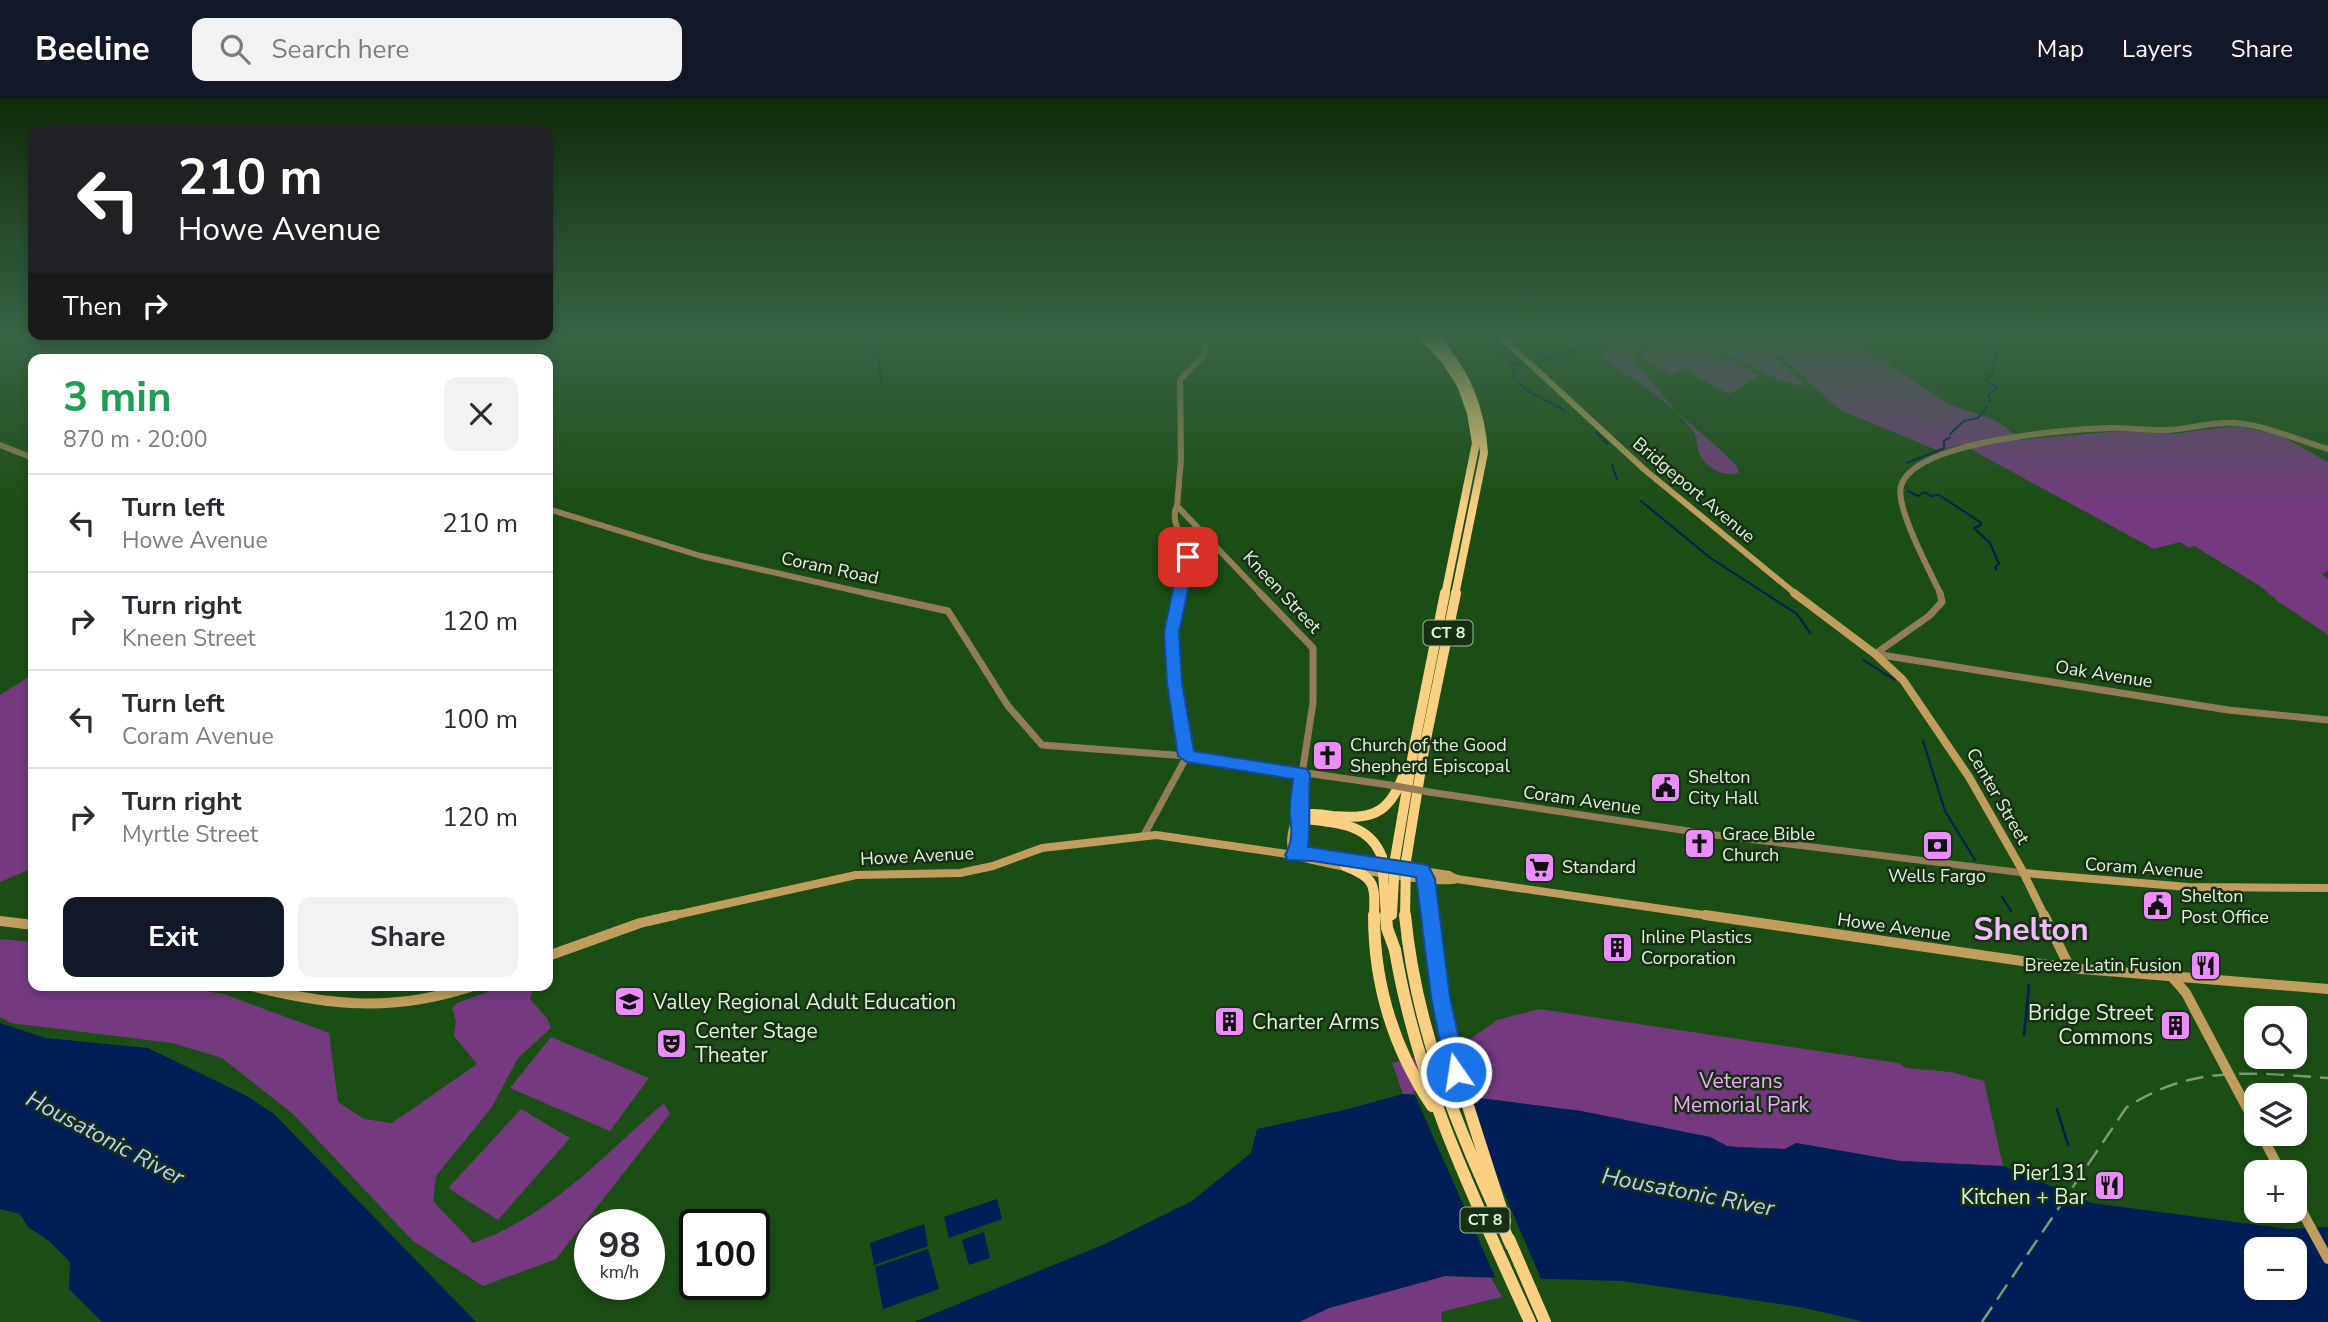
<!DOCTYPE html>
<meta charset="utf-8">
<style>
:root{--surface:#fff;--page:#f2f2f3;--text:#2b2b33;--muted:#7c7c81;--line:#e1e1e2;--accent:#111827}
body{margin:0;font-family:"Nunito Sans",sans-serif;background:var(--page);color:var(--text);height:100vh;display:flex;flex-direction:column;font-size:26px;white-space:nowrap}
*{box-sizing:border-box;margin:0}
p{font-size:23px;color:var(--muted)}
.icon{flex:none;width:38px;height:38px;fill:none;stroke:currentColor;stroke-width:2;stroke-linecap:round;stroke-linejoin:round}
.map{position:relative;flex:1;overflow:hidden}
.details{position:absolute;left:28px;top:256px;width:525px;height:637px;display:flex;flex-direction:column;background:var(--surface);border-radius:14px;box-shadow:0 4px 10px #0003}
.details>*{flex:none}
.guide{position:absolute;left:28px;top:28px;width:525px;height:214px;border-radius:14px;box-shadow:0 4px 10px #0003;background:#202124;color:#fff;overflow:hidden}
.tools{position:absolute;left:2244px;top:908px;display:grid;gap:14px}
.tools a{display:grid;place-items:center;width:63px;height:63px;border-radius:14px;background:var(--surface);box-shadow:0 4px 10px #0003;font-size:35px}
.speed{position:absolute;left:574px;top:1111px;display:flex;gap:14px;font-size:35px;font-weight:700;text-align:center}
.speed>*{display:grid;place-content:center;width:91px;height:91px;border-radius:50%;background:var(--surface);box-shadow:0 4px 10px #0003;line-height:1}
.speed small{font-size:18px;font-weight:400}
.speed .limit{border:4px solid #111;border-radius:10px;background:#fff;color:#111}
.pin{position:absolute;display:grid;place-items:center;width:60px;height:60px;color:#fff;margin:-30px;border-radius:14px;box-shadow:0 4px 10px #0006}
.me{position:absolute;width:77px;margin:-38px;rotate:347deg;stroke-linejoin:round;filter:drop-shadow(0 0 5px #0008)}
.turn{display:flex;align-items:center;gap:24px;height:147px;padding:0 35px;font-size:32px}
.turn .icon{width:91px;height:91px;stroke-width:2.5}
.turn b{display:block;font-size:49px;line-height:60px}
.then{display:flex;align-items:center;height:66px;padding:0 35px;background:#0003;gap:14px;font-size:26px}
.round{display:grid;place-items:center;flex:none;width:74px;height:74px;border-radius:14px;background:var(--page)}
.summary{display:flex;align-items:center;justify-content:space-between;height:119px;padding:0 35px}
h1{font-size:42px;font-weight:700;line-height:52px;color:#1e9e55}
.cta{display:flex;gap:14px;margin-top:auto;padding:14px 35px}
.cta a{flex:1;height:80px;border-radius:14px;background:var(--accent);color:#fff;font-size:28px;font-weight:700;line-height:80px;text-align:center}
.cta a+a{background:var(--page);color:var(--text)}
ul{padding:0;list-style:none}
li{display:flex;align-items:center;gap:21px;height:98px;padding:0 35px;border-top:2px solid var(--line)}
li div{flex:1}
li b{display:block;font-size:26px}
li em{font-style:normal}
header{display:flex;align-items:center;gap:42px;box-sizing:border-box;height:98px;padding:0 35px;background:var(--accent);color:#fff}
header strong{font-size:33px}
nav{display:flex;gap:38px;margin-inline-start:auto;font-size:24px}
.search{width:490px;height:63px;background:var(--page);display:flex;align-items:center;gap:18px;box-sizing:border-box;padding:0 24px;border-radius:14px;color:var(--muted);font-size:26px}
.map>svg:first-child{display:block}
.green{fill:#753980}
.water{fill:#021e57;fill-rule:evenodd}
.pier{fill:#1b4e14}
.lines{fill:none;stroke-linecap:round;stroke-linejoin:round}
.stream-far1{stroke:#021e57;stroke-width:2}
.stream{stroke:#021e57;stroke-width:2.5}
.tertiary-far1{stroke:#937d56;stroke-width:6}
.tertiary{stroke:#937d56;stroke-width:7}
.secondary-far2{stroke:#c19e5e;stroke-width:6}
.secondary-far1{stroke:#c19e5e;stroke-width:8}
.secondary{stroke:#c19e5e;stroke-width:10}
.motorway-far2{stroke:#fbd082;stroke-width:8}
.motorway-far1{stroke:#fbd082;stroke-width:10}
.motorway{stroke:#fbd082;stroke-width:12}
.rail{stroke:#769e70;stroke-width:2.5;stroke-dasharray:18 9;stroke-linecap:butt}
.tertiary-bridge{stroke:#937d56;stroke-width:7}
.secondary-bridge{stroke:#c19e5e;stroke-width:10}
.motorway-bridge-far1{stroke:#fbd082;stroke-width:10}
.motorway-bridge{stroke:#fbd082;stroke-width:12}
.route{fill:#1a73e8;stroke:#114b97;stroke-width:2}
.labels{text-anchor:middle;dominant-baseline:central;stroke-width:5;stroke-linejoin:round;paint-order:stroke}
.shield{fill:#182e15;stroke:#a0bb9c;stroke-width:2}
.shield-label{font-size:16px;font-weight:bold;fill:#dbf7d6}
.street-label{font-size:18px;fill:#dbf7d6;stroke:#182e15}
.poi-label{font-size:18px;fill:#dbf7d6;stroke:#182e15;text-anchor:start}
.near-poi-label{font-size:21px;fill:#dbf7d6;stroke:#182e15;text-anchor:start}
.near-park-label{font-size:21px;fill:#efaafb;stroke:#182e15}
.near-water-label{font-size:23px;font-style:italic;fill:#b8d1fc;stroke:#182e15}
.town-label{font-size:32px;font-weight:bold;fill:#f1bcfa;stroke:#182e15}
</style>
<header>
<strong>Beeline</strong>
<div class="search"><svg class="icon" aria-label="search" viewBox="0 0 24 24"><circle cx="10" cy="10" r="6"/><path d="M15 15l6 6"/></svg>Search here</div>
<nav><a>Map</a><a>Layers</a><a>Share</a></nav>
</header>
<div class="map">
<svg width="2328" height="1224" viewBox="0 0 2328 1224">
<rect width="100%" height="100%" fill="#1b4e14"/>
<g class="green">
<path d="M1620 240H1653L1635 254 1637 266 1676 313 1716 348 1736 367 1739 375C1729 378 1717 375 1709 368 1692 354 1701 342 1691 330 1668 301 1633 281 1602 261L1601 253Z"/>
<path d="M1665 240H1689L1760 277 1729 296 1683 271 1671 277 1641 261 1647 249Z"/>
<path d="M1698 240H1756L1805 287C1778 289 1723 253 1698 240Z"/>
<path d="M1760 240H1849L1950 307 1991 320 2006 329 2019 342 2120 333 2173 336 2235 328 2279 337 2328 364V473L2322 476 2328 481V537L2279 504 2260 488 2194 448 2189 450 2180 444 2154 451 1961 346 1939 353 1840 312Z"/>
<path d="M33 576V770L0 784V597Z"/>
<path d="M0 841 33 844V887H110L114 892 184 890 224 896 329 935 338 1004 364 1021 392 1025 477 966 454 938 456 923 452 911 457 905 506 887H528L532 894 530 901 547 920 551 930 518 960 492 1009 436 1078 433 1103 473 1145C548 1120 605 1056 664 1005L670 1016 556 1161 483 1188 413 1143 293 1016 222 960 172 945 11 925 0 919Z"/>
<path d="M1539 911 1898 965 1906 970 1951 974 1984 983 2003 1068 1900 1063 1796 1045 1785 1051 1737 1049 1727 1048 1710 1039 1581 1013 1488 1001 1403 996 1392 965 1460 948 1497 922Z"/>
<path d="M551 939 649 980 610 1033 510 990Z"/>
<path d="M521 1011 570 1040 498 1122 448 1090Z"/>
<path d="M1445 1178 1491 1180 1502 1199 1441 1214 1442 1224H1299L1329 1210Z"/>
</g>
<g class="water">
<path d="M0 925 46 940 148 950 247 998 274 1016 476 1224H102L69 1191 70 1164 49 1143 28 1129 20 1116 0 1111Z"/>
<path d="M1403 996 1488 1001 1581 1013 1710 1039 1727 1048 1737 1049 1785 1051 1796 1045 1900 1063 2003 1068 2092 1105 2288 1131 2328 1129V1224H1865L1800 1209 1623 1183 1445 1178 1329 1210 1299 1224H914L1105 1146 1192 1103 1251 1055 1257 1031 1348 1011ZM2256 1152H2294V1190H2256Z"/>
<path d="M997 1101 1002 1121 949 1140 944 1119Z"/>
<path d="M924 1126 928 1148 874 1167 870 1145Z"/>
<path d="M984 1134 990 1160 969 1167 962 1142Z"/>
<path d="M928 1151 939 1191 883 1211 875 1169Z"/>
</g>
<path class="pier" d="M1413 993 1471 997 1495 1074 1542 1183H1497Z"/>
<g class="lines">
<g class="stream-far1">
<path d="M876 240 881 284"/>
<path d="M1493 240 1500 244V248L1493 251 1510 264 1515 279"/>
<path d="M1537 263 1587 249 1606 240"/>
<path d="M1512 267 1524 265"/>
<path d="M1519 284 1528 293 1564 312"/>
<path d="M1990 304 1988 297 1997 290 1986 283 1993 275 1996 257 1992 251"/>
<path d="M1596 334 1608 346"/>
<path d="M1950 336 1964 323 1978 320 1987 308"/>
<path d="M1907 365 1944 350V343L1950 339"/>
<path d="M1612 367 1617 381"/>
<path d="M1908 393 1918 398 1925 394 1931 398 1939 397 1980 424 1981 427 1974 430 1990 445 1999 466 1995 469 1996 472"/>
<path d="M1641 403 1709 459 1797 516 1810 535"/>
<path d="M1863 562 1895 582"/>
<path d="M1923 643 1945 713 1975 762"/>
<path d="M2002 799 2011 813"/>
</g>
<g class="stream">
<path d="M2018 827V840"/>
<path d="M2024 937 2029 887"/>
<path d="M2057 1011 2068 1047"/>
</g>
<g class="tertiary-far1">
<path d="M1208 240 1204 257 1180 282 1181 361 1177 408 1262 497"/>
<path d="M0 347 33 360"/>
<path d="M1177 408C1168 425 1188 445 1188 463 1188 474 1181 486 1178 497"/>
<path d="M548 411 701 458 874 497"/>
<path d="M1941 497C1931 475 1895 410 1901 388 1914 343 2068 331 2109 330 2129 329 2148 333 2168 332 2191 331 2213 323 2236 325 2268 328 2298 342 2328 351"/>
</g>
<g class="tertiary">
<path d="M866 495 948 513 1008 608 1042 647 1187 658 1390 687"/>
<path d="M1260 495 1313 550V605L1302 676 1299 717"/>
<path d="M1875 556 1929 518 1942 504 1940 495"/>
<path d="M1875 556 2228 612 2328 622"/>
<path d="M1429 694 1715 737 2024 775"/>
<path d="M1144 737 1187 658 1174 585 1171 534 1178 495"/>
</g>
<path class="secondary-far2" d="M1502 240 1645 372 1797 497"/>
<g class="secondary-far1">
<path d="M1794 495 1875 556 1903 582 1969 679 2021 770 2045 819"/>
<path d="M1294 757 1313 756 1449 777 1457 781 1717 819"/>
<path d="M1294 757 1301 738 1299 717"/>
<path d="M1294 757C1288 746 1292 727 1299 717"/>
<path d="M2024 775 2188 789 2328 790"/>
<path d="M667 819 856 777 960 775 993 768 1042 750 1156 737 1294 757C1319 765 1436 788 1457 781"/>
</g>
<g class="secondary">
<path d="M1705 817 2070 870 2328 891"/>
<path d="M2044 817 2070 870"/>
<path d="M0 823 33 827"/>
<path d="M548 858 640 825 675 817"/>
<path d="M2173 880 2186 895 2214 948"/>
<path d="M247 887C329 908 394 915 476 887"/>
<path d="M2261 1036 2281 1074"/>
<path d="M2294 1099 2328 1161"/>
</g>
<g class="motorway-far2">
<path d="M1424 240 1445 262 1461 287 1471 315 1476 345 1445 497"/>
<path d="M1436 240C1466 274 1481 310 1484 355L1455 497"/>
</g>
<g class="motorway-far1">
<path d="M1299 717C1310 715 1321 716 1332 718 1378 722 1390 713 1406 671"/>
<path d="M1305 721C1337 725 1369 725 1382 759"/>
<path d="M1395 761 1415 644 1445 495"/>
<path d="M1406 763 1425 646 1456 495"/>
<path d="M1345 768C1376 780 1375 787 1374 819"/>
<path d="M1422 772 1426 781 1430 819"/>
</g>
<g class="motorway">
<path d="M1374 817C1374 886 1394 951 1432 1008"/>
<path d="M1430 817 1434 860 1451 955 1505 1123"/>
<path d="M1395 852C1418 988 1474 1100 1530 1224"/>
<path d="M1509 1141 1545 1224"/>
</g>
<path class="rail" d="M1982 1224 2126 1010C2191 966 2254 975 2328 980"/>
<path class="tertiary-bridge" d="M1390 687 1429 694"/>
<path class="secondary-bridge" d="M2214 948 2256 1027"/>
<g class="motorway-bridge-far1">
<path d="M1382 759 1386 819"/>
<path d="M1392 817 1395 761"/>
<path d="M1405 819 1406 763"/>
</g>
<g class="motorway-bridge">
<path d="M1386 817 1387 830 1395 852"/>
<path d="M1405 817C1417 941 1461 1035 1511 1147"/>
</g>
</g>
<linearGradient id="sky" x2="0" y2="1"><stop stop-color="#0f2b0b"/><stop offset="0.58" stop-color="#396345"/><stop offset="1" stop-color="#396345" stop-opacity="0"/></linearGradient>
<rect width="2328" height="411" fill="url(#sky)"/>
<path class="route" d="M1188 454 1195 459 1179 534 1182 585 1194 653 1307 671 1310 676C1308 701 1311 725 1308 749L1428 767 1435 781 1450 899 1466 974 1463 981 1456 983 1449 981 1446 974 1431 899 1416 779 1313 763 1288 762 1285 757C1293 743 1292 732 1290 717 1289 706 1292 692 1293 681L1187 664 1178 658 1167 585 1164 534 1180 459Z"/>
<defs>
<symbol id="church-square" viewBox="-11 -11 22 22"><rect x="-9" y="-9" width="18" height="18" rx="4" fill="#eb8dfc" stroke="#182e15"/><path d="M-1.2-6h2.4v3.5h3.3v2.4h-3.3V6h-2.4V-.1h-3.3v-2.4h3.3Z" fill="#111"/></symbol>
<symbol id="civic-square" viewBox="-11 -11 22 22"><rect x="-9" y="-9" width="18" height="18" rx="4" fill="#eb8dfc" stroke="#182e15"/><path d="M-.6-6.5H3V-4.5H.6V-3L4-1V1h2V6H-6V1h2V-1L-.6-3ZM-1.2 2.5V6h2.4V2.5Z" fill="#111"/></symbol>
<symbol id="bank-square" viewBox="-11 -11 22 22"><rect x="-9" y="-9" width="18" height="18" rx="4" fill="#eb8dfc" stroke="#182e15"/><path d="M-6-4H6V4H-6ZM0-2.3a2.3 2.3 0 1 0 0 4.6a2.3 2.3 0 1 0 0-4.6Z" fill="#111"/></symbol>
<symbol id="supermarket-square" viewBox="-11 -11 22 22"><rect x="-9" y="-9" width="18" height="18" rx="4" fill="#eb8dfc" stroke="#182e15"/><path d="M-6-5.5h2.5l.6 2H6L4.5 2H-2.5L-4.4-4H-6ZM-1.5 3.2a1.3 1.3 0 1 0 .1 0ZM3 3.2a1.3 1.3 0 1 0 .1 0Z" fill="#111"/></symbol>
<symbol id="building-square" viewBox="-11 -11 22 22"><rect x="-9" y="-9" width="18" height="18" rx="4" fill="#eb8dfc" stroke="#182e15"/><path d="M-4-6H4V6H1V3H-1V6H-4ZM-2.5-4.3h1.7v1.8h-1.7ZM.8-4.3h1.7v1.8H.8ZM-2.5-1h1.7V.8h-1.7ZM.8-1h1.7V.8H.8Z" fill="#111"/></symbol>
<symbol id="restaurant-square" viewBox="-11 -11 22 22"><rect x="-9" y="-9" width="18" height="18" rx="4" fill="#eb8dfc" stroke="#182e15"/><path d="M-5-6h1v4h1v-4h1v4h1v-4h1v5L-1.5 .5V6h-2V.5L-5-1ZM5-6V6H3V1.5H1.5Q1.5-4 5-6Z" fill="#111"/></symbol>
<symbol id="school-square" viewBox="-11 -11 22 22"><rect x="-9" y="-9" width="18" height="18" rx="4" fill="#eb8dfc" stroke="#182e15"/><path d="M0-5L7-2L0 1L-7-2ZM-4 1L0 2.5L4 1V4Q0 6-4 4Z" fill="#111"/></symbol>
<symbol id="theatre-square" viewBox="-11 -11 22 22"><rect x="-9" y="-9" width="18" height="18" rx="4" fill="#eb8dfc" stroke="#182e15"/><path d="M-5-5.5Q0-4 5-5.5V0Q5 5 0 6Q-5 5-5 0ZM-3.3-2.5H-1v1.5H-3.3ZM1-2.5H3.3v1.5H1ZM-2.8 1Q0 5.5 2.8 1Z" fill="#111"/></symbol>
</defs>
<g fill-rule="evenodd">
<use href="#church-square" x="1310" y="640" width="35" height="35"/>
<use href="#civic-square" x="1648" y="672" width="35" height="35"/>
<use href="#church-square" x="1682" y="728" width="35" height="35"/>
<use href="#bank-square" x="1920" y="730" width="35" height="35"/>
<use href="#supermarket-square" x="1522" y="752" width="35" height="35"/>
<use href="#civic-square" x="2140" y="790" width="35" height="35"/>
<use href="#building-square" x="1600" y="832" width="35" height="35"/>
<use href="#restaurant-square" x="2188" y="850" width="35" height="35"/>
<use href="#school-square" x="612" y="886" width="35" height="35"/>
<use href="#building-square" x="1212" y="906" width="35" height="35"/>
<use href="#building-square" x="2158" y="910" width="35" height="35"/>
<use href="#theatre-square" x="654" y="928" width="35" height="35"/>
<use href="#restaurant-square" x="2092" y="1070" width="35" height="35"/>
</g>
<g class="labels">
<g class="shield">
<rect x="1423.5" y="522.5" width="49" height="25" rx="5"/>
<rect x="1460.5" y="1109.5" width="49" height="25" rx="5"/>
</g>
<g class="shield-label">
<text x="1448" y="535">CT 8</text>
<text x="1485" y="1122">CT 8</text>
</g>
<g class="street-label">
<text transform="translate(1694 392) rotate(40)">Bridgeport Avenue</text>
<text transform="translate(830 470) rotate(12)">Coram Road</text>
<text transform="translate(1282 494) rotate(47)">Kneen Street</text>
<text transform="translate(2104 576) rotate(9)">Oak Avenue</text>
<text transform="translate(1998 698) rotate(60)">Center Street</text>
<text transform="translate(1582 702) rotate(8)">Coram Avenue</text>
<text transform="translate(917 758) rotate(-3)">Howe Avenue</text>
<text transform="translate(2144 770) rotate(4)">Coram Avenue</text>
<text transform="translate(1894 829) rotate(8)">Howe Avenue</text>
</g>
<g class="poi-label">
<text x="1350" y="647">Church of the Good<tspan x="1350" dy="21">Shepherd Episcopal</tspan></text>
<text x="1688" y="679">Shelton<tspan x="1688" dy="21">City Hall</tspan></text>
<text x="1722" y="736">Grace Bible<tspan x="1722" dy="21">Church</tspan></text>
<text x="1562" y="769">Standard</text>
<text x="1937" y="778" text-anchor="middle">Wells Fargo</text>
<text x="2181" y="798">Shelton<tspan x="2181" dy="21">Post Office</tspan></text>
<text x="1641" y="839">Inline Plastics<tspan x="1641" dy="21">Corporation</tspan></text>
<text x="2182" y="867" text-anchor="end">Breeze Latin Fusion</text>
</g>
<g class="near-poi-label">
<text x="653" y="904">Valley Regional Adult Education</text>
<text x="2153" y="915" text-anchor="end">Bridge Street<tspan x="2153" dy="24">Commons</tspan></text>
<text x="1252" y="924">Charter Arms</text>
<text x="695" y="933">Center Stage<tspan x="695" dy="24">Theater</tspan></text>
<text x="2087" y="1075" text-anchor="end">Pier131<tspan x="2087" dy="24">Kitchen + Bar</tspan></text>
</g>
<g class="near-park-label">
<text x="1741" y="983">Veterans<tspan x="1741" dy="24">Memorial Park</tspan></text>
</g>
<g class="near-water-label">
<text transform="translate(105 1040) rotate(28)">Housatonic River</text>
<text transform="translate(1688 1094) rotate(11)">Housatonic River</text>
</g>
<g class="town-label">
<text x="2031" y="831">Shelton</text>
</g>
</g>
</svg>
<div class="tools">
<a><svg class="icon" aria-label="search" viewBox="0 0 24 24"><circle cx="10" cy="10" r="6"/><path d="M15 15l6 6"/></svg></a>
<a><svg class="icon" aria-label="layers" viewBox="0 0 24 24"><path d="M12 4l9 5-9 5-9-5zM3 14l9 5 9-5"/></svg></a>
<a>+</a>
<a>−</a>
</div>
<div class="speed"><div>98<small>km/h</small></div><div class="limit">100</div></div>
<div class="pin" style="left:1188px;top:459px;background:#d93025"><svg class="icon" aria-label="arrive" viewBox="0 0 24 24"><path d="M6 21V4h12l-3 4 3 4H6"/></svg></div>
<svg class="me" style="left:1456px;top:974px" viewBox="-20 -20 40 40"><circle r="17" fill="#1a73e8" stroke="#fff" stroke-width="3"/><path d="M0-11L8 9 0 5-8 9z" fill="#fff"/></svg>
<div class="guide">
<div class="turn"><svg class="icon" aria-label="left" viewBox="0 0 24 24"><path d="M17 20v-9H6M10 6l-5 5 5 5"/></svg><div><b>210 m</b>Howe Avenue</div></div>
<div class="then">Then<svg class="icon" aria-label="right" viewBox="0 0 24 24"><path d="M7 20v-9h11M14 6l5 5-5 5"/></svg></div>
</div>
<section class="details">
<div class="summary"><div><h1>3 min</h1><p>870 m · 20:00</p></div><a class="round"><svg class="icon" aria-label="close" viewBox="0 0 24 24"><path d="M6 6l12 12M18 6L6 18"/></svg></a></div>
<ul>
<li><svg class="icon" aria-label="left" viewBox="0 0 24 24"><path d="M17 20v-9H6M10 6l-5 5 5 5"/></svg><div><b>Turn left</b><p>Howe Avenue</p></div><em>210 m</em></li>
<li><svg class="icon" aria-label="right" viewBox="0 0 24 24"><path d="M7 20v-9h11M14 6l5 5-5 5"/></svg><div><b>Turn right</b><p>Kneen Street</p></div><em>120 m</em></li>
<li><svg class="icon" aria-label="left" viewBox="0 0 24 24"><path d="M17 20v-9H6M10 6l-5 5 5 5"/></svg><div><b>Turn left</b><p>Coram Avenue</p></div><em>100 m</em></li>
<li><svg class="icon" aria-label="right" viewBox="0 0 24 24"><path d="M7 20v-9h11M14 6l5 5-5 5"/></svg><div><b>Turn right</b><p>Myrtle Street</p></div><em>120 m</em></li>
</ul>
<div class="cta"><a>Exit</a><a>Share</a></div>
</section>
</div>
